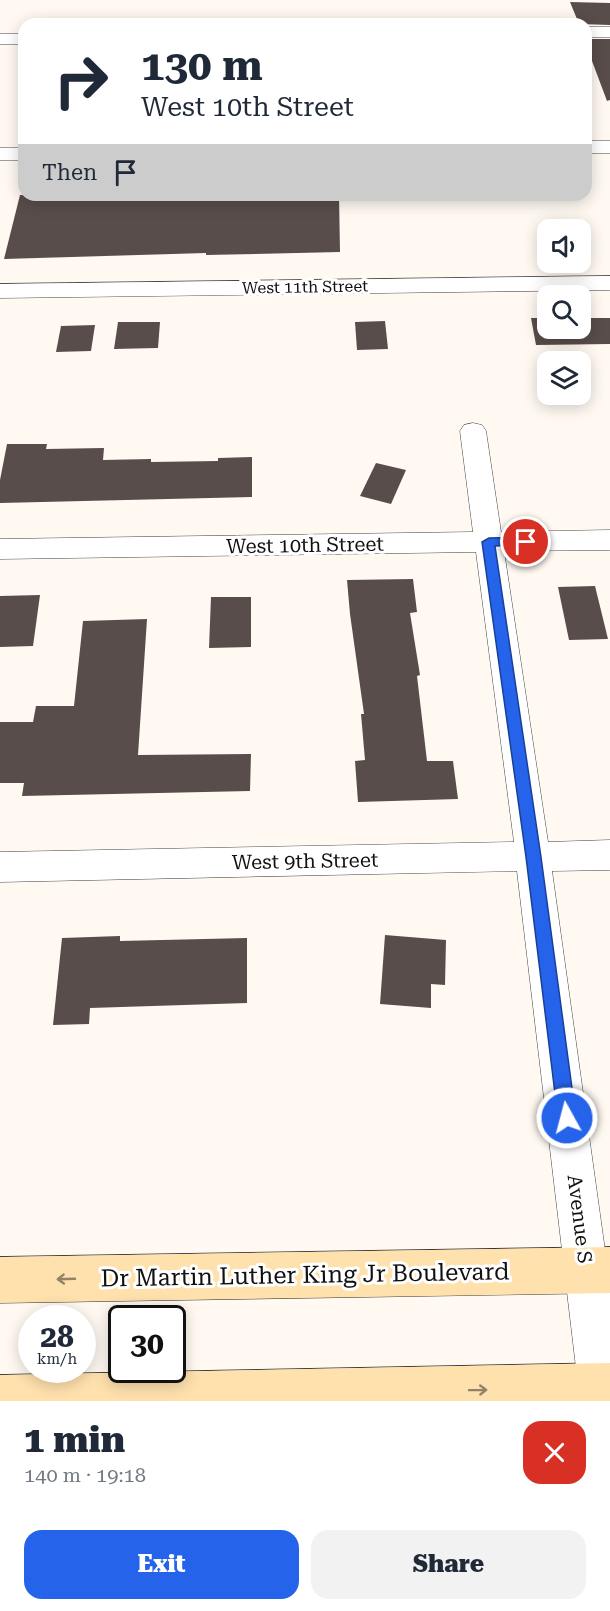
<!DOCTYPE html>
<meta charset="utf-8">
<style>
:root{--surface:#fff;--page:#f2f2f3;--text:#1f2937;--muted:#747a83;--accent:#2563eb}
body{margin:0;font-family:"Roboto Serif",serif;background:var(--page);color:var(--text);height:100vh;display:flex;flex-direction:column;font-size:22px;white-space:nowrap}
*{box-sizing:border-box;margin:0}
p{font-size:20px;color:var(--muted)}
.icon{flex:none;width:33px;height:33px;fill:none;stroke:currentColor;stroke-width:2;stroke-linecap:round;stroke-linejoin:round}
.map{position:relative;height:1401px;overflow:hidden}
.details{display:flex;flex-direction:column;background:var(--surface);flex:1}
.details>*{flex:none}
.hud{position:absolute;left:18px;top:18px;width:574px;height:183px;border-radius:18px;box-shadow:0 3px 15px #0003;background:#fff;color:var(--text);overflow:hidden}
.buttons{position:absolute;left:537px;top:219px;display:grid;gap:12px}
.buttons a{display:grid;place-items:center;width:54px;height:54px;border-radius:12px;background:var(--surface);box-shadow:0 3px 15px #0003;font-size:30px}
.speed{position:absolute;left:18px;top:1305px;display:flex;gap:12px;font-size:30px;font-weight:700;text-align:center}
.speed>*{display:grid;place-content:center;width:78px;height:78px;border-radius:50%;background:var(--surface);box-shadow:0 3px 15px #0003;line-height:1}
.speed small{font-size:15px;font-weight:400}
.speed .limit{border:3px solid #111;border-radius:9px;background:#fff;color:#111}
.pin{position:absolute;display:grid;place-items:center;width:51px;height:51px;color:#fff;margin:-26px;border:3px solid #fff;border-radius:50%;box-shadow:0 2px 6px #0007}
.me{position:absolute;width:66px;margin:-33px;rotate:353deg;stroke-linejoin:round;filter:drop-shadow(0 0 4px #0008)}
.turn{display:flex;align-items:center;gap:21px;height:126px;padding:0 24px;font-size:27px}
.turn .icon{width:78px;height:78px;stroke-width:2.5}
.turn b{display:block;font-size:42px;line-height:51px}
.then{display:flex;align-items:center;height:57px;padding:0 24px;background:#0003;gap:12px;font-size:22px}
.round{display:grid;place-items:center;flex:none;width:63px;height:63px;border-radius:18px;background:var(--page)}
.summary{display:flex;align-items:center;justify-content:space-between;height:102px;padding:0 24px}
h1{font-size:36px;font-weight:800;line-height:45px}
.button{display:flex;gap:12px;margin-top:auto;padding:12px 24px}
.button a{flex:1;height:69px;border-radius:18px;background:var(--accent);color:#fff;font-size:24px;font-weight:800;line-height:69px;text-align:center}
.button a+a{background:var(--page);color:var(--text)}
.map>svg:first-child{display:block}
.building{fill:#594d4b}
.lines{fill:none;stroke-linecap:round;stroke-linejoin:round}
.street-casing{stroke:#434343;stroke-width:1}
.secondary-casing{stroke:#323232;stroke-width:1}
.street{fill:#fff;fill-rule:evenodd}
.secondary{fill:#ffe1ad;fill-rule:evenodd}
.oneway{stroke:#938366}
.route{fill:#2563eb;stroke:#184099;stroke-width:1.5}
.labels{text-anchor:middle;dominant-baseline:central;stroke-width:6;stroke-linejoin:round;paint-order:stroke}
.far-street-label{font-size:16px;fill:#101010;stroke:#fff}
.street-label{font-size:20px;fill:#101010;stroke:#fff}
.near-street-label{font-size:24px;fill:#101010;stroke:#fff}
</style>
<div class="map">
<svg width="610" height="1401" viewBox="0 0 610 1401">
<rect width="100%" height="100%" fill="#fff9f2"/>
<g class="building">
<path d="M570 2 610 3V25L579 24Z"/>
<path d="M586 39H610V100L607 101 586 45Z"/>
<path d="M20 195H339L340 252 206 255V253L4 259Z"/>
<path d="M531 318H548V328H580V318H610V344L536 345Z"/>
<path d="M385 321 388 349 357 350 355 322Z"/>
<path d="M118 322H160L158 348 114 349Z"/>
<path d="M95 325 91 351 56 352 61 326Z"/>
<path d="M7 444H47L46 449 104 448 103 460 151 459V462L218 461V458L252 457V497L0 503V480Z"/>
<path d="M376 463 406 470 391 504 360 496Z"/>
<path d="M413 579 417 612 410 613 420 675 417 676 427 761H453L458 799 358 802 355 761 365 760 361 714H364L350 614 347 580Z"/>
<path d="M595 586 608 639 569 640 558 587Z"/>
<path d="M40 595 33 646 0 647V596Z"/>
<path d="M211 597H251V647L209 648Z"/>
<path d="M147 619 138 755 251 754 250 791 22 796 24 783H0V722H33L36 706H74L83 621Z"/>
<path d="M385 935 446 940 445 985 431 984V1008L380 1004Z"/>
<path d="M120 936V941L247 938V1003L90 1008 89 1024 53 1025 62 938Z"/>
</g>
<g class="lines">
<defs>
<g id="street">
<rect x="586" y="27" width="24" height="10"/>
<rect x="0" y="34" width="24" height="10"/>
<rect x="586" y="141" width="24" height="12"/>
<rect x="0" y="148" width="24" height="12"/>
<path d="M610 276V290L0 298V284Z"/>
<path d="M473 423 482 425 486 431 501 532 610 530V550L504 551 548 842 610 840V870L552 871 610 1286V1401H580L517 871 0 882V852L514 842 476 552 0 559V539L473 532 460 431 464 425Z"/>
</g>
<g id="secondary">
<path d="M610 1247V1293L0 1303V1257Z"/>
<path d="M610 1363V1401H0V1375Z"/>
</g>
</defs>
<use href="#street" class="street-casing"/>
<use href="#secondary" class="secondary-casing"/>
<use href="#street" class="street"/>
<use href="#secondary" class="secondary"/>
</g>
<defs><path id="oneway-shaft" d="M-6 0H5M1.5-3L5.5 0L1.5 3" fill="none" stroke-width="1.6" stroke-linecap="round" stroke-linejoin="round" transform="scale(1.5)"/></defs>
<g class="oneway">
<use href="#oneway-shaft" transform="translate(66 1279) rotate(178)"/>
<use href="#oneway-shaft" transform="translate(478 1390) rotate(-1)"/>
</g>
<path class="route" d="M526 537 530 539V544L495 546 541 857 576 1118 573 1124 567 1126 561 1124 558 1118 526 857 482 542 489 538Z"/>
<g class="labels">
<g class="far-street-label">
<text transform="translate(305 287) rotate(-1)">West 11th Street</text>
</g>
<g class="street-label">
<text transform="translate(305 545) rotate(-1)">West 10th Street</text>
<text transform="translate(305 861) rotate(-1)">West 9th Street</text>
<text transform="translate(580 1219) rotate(83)">Avenue S</text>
</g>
<g class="near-street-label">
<text transform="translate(305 1275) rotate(-1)">Dr Martin Luther King Jr Boulevard</text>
</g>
</g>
</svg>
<div class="buttons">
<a><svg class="icon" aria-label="sound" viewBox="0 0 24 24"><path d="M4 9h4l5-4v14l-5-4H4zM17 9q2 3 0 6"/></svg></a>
<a><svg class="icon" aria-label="search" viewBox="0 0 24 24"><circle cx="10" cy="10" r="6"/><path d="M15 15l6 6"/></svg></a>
<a><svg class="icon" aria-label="layers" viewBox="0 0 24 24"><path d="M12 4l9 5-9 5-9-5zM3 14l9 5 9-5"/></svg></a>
</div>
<div class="speed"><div>28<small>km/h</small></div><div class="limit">30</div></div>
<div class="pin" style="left:526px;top:542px;background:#d93025"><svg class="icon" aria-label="arrive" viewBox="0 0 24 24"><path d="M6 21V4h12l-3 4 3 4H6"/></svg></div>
<svg class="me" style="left:567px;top:1118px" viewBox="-20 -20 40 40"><circle r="17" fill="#2563eb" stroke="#fff" stroke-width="3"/><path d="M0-11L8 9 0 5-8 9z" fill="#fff"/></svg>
<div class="hud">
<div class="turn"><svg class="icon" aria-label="right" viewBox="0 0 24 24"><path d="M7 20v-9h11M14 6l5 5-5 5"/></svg><div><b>130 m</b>West 10th Street</div></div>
<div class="then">Then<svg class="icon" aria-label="arrive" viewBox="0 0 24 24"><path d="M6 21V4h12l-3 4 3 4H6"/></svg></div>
</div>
</div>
<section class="details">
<div class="summary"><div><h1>1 min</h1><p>140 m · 19:18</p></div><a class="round" style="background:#d93025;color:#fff"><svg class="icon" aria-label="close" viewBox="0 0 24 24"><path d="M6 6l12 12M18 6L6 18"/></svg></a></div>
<div class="button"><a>Exit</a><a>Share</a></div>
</section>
